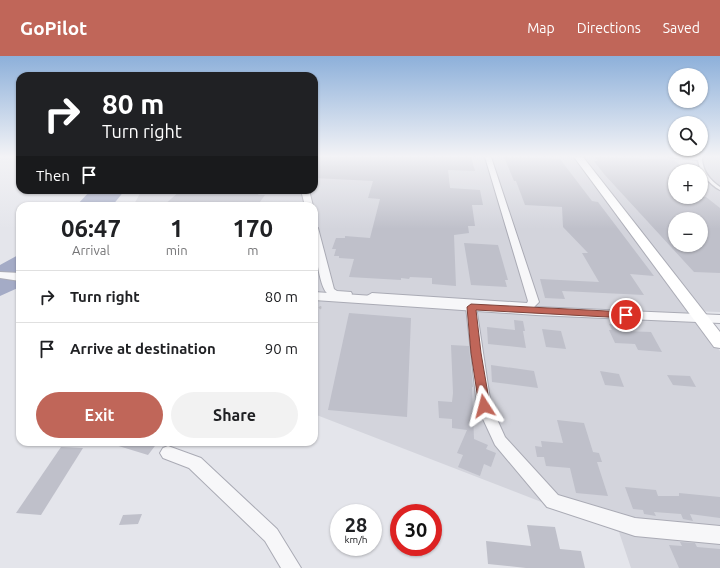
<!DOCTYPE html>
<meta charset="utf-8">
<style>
:root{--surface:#fff;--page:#f2f2f2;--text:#202124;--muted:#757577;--line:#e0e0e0;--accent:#c06659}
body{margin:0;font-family:Ubuntu,sans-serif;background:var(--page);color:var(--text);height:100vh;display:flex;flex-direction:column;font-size:15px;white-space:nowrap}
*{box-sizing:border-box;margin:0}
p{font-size:13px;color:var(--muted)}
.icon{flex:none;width:22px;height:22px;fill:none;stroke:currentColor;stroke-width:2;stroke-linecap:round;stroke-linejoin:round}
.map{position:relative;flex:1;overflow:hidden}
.panel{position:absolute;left:16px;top:146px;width:302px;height:244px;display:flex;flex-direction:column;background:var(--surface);border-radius:12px;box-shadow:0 1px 3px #0004}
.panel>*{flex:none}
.hud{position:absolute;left:16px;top:16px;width:302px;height:122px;border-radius:12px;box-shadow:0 1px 3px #0004;background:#202124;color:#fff;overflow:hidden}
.buttons{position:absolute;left:668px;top:12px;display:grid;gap:8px}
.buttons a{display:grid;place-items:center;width:40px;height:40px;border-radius:50%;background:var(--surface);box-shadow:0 1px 3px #0004;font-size:20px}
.speed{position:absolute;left:330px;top:448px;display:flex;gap:8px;font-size:20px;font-weight:700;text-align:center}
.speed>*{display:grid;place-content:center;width:52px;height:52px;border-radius:50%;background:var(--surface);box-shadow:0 1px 3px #0004;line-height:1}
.speed small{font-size:10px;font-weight:400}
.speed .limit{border:6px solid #d22;background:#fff;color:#111}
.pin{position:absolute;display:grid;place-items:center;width:34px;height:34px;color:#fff;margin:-17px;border:2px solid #fff;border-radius:50%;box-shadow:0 1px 4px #0007}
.me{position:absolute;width:44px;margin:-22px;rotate:351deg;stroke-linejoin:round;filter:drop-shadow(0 0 3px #0008)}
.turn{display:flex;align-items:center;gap:14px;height:84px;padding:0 20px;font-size:18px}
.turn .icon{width:52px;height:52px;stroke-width:2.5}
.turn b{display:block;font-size:28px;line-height:34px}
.then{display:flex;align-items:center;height:38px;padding:0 20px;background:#0003;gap:8px;font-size:15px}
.eta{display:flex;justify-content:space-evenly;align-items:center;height:68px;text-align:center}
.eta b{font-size:24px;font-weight:600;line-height:28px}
.cta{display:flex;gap:8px;margin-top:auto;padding:8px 20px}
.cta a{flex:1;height:46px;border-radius:24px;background:var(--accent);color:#fff;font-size:16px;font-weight:600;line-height:46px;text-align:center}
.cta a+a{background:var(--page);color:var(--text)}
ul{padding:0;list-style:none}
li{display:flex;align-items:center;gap:12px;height:52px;padding:0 20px;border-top:1px solid var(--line)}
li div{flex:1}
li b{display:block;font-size:15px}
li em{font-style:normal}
header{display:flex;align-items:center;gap:24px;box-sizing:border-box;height:56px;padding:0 20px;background:var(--accent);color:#fff}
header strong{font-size:19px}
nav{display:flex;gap:22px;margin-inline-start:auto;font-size:14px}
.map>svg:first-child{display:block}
.built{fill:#d3d4dc;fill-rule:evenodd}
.water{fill:#a4abc6}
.building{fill:#bfc0ca;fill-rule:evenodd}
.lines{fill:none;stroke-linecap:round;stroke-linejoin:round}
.service-casing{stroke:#aaabb5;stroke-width:2.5}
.minor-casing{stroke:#aaabb5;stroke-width:2}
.tertiary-casing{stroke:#aaabb5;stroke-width:2}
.secondary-casing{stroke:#aaabb5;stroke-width:2}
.path-far1{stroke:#bfbfc5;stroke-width:1.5;stroke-dasharray:2 2;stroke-linecap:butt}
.path{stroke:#bfbfc5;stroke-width:2.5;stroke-dasharray:3.5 3.5;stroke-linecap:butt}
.service{fill:#f7f7f9;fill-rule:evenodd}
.minor{fill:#f7f7f9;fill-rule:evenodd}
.tertiary{fill:#f7f7f9;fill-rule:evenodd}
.secondary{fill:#fff;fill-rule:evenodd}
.route{fill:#c06659;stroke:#7d423a}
</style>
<header>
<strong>GoPilot</strong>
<nav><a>Map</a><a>Directions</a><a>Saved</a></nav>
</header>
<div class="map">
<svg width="720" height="512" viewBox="0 0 720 512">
<rect width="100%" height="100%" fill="#e4e5eb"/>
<path class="built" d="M314 101H720V256L691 255 720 295V512H631L619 476 314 358V150H133L142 134H314ZM675 115H701V141H675ZM675 163H701V189H675Z"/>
<g class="water">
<path d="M91 134H125L112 150H76Z"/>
<path d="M20 198V231L0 240V209Z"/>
</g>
<g class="building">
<path d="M319 101H471L475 115 448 114 450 132 480 134 483 149H472L475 170H468L469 177 454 179 456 230 432 228V222L410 221 409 223 401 222V224L349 221 354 203 339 202V200H334L336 193H332L336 182H345V180L370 182 380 143 368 142 373 125 314 122V111Z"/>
<path d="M504 101 560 103 592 145 598 146 654 220 630 218 644 239 562 235 565 243 545 242 540 223 599 226 582 197H588L563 171 562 151 525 149 516 125H514Z"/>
<path d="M595 101 674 104 687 115H673L675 117V141H706L720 152V217L694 216 604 118 594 105H598ZM675 163H701V189H675Z"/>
<path d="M181 134H261L258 139H265L257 150H163Z"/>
<path d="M464 187 498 189 508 224H505L507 231 471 229Z"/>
<path d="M349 257 411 262 407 361 328 354Z"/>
<path d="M514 264 523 265 525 275H523L526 292 488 288 487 271 515 274Z"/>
<path d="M609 268 622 269 625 275 651 276 662 296 638 294 635 288 615 287 609 274H612Z"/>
<path d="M542 273 561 275 566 293 546 291Z"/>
<path d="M451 289 469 290 473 331H472L474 383 488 389 486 393 496 397 491 411 484 408 480 420 458 411 463 399 457 397 467 374 452 372V363L439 362 438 345 452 346 453 337Z"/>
<path d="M491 309 534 315 538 332 492 326Z"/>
<path d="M600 315 619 318 624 331 605 329Z"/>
<path d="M667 319 690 320 696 331 673 329Z"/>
<path d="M557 364 584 367 593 396 599 397 602 406H597L608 440 576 437 570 412 546 410 544 401H537L535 390 542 391 541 385 563 387Z"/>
<path d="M113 386H158L148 399 112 388Z"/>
<path d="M61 391 83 392 41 459 16 457Z"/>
<path d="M625 431 656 434 658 440H679V437L720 441V462L690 458 693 465 683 463 681 458 654 456 656 460 644 458 643 454 633 453Z"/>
<path d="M142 458 138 468 119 469 123 459Z"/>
<path d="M527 469 555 471 560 493 581 495 585 512H526L488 508 486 485 531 490Z"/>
<path d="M680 486 695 487 697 491 720 493V512H679L669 489 682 490Z"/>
</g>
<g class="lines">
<defs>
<path id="service" d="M669 101H703L702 103C703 116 710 124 720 131V134C709 128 700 117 698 104Z"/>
<g id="minor">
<path d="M485 101H491L539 246 533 252 529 253 476 250 491 350 505 381 558 439 635 462 720 470V488L635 480 547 451 495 389 477 350 466 251 467 249 372 243 367 240 372 237 527 247 528 245Z"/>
<path d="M301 134H309L313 150H305Z"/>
<path d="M314 169 318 172 334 233 337 235 351 236 352 238 351 240C343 242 333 243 327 237 318 229 314 183 314 169Z"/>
<path d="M168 390 201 402 277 473 301 512H281L265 485 189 412 163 402 160 397 163 392Z"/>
</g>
<g id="tertiary">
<path d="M0 216 20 217V225L0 222Z"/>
<path d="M314 236 536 251 720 259V267L536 259 314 244Z"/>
</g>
<path id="secondary" d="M574 101H583L720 276V292L714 291Z"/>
</defs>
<use href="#service" class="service-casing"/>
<use href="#minor" class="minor-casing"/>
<use href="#tertiary" class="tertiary-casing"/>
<use href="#secondary" class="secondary-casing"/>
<path class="path-far1" d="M320 252 321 250"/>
<path class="path" d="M314 257 321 251"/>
<use href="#service" class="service"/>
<use href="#minor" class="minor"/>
<use href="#tertiary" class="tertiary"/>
<use href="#secondary" class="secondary"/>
</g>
<linearGradient id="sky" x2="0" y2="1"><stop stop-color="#8db0da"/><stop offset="0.58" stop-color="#f3f3f6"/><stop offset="1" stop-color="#f3f3f6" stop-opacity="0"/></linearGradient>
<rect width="720" height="173" fill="url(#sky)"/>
<path class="route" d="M471 248 626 256 631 259 626 262 476 254 481 297 490 350 488 354 484 355 480 354 479 350 471 297 467 251Z"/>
</svg>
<div class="buttons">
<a><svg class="icon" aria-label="sound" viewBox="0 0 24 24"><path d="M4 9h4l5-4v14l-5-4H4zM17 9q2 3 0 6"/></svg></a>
<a><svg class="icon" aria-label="search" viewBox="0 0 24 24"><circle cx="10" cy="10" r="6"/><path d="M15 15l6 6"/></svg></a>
<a>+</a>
<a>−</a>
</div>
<div class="speed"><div>28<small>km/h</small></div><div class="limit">30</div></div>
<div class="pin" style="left:626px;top:259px;background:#d93025"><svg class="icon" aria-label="arrive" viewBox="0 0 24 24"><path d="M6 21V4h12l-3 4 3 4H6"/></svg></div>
<svg class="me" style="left:484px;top:350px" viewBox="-20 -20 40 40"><path d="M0-17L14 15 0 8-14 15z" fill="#c06659" stroke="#fff" stroke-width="4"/></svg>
<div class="hud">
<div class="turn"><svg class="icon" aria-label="right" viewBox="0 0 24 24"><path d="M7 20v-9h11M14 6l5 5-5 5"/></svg><div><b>80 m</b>Turn right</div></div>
<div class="then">Then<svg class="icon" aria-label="arrive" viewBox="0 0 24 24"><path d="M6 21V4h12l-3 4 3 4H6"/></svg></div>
</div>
<section class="panel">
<div class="eta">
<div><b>06:47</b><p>Arrival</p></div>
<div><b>1</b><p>min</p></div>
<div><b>170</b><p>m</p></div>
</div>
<ul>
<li><svg class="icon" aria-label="right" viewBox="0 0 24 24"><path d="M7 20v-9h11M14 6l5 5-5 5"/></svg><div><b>Turn right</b></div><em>80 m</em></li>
<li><svg class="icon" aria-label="arrive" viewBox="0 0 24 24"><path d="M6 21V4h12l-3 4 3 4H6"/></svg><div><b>Arrive at destination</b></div><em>90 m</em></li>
</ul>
<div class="cta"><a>Exit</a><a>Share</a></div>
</section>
</div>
